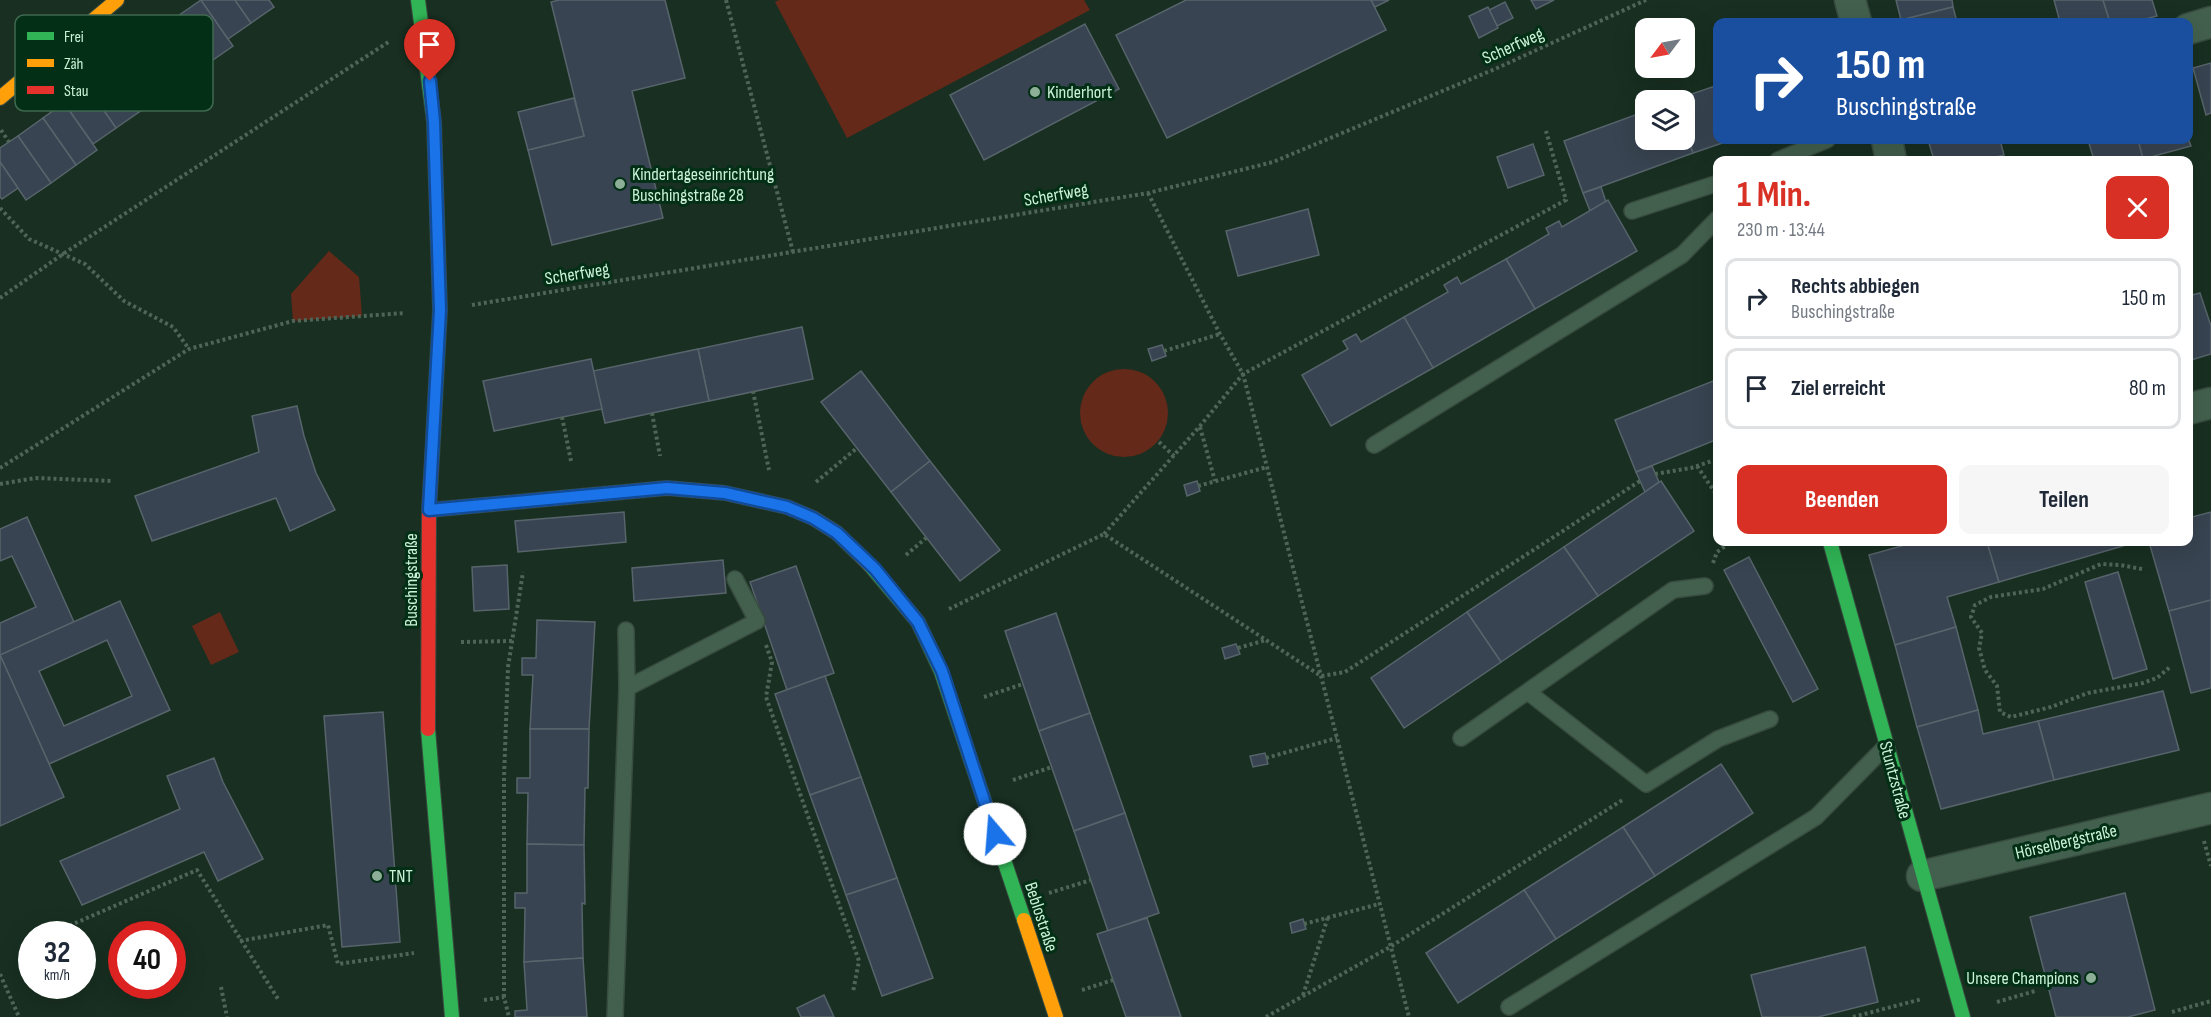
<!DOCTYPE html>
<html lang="de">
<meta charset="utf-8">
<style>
:root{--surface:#fff;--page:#f6f6f7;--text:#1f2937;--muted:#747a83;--line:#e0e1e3;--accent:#d93025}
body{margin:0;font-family:"Sofia Sans Condensed",sans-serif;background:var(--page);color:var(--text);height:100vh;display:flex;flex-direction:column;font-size:22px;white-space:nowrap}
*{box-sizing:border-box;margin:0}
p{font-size:20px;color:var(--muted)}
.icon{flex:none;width:33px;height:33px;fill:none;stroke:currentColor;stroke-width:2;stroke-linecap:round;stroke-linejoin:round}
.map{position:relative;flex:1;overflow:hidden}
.side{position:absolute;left:1713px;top:156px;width:480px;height:390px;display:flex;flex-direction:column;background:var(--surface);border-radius:12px;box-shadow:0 6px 24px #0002}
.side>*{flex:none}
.guide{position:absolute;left:1713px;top:18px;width:480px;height:126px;border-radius:12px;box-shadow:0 6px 24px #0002;background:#1a4fa0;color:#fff;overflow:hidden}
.needle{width:39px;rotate:238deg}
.fabs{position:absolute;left:1635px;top:18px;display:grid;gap:12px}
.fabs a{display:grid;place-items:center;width:60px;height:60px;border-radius:12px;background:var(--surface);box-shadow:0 6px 24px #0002;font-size:30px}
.speed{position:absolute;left:18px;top:921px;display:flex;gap:12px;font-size:30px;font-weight:700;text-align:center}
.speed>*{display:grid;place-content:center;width:78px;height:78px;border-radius:50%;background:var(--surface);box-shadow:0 6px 24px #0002;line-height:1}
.speed small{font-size:15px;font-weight:400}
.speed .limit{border:9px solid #d22;background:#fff;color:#111}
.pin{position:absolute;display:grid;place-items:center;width:51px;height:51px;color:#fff;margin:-62px -26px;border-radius:50% 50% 50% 0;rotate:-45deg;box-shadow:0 0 6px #0007}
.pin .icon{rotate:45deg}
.me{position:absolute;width:66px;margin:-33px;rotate:342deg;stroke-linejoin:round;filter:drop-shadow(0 0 4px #0008)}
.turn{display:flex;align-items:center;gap:21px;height:126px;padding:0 24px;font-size:27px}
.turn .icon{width:78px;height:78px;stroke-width:2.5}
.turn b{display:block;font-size:42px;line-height:51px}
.round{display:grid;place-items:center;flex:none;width:63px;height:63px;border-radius:12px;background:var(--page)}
.summary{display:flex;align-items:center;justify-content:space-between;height:102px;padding:0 24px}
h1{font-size:36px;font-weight:700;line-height:45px;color:var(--accent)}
.action{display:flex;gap:12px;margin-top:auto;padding:12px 24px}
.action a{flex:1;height:69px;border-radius:12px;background:var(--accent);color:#fff;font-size:24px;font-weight:700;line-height:69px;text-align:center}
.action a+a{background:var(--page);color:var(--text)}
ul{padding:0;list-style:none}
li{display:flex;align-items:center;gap:18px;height:81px;margin:0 12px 9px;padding:0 12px;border:3px solid var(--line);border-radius:12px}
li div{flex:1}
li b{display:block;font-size:22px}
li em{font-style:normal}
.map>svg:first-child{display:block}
.green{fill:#652919}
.building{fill:#384451;stroke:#57646b;stroke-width:1.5;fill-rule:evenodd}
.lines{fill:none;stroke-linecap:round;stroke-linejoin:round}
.lane-casing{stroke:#374b3e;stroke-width:18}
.street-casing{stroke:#374b3e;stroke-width:33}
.fast-casing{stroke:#374b3e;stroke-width:16}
.slow-casing{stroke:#374b3e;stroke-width:16}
.jam-casing{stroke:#374b3e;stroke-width:16}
.path{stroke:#4e6557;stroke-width:4;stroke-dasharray:3 3;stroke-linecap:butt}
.lane{stroke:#43604e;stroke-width:15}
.street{stroke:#43604e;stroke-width:30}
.fast{stroke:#30b455;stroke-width:14}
.slow{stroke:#ff9f0a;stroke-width:14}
.jam{stroke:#e5322d;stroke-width:14}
.route-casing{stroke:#114b97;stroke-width:15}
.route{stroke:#1a73e8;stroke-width:10}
.poi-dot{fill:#8dae97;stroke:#022f16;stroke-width:2}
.labels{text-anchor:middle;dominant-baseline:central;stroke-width:6;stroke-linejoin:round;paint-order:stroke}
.street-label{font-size:18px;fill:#ccf3d7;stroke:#022f16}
.poi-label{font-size:18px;fill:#ccf3d7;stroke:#022f16;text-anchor:start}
.key{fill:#022f16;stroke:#3f6a50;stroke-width:1.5}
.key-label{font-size:16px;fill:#ccf3d7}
</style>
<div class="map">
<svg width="2211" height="1017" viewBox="0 0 2211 1017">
<rect width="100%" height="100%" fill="#182f21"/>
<g class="green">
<path d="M779 0H1084L1090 10 847 138 775 2Z"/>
<path d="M329 251 359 277 362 316 293 321 291 294Z"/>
<circle cx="1124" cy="413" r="44"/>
<path d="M220 612 239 652 211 665 192 626Z"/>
</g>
<g class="building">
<path d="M201 0 233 46 210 62 178 16Z"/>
<path d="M201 0H235L251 23 228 39Z"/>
<path d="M235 0H269L274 7 251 23Z"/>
<path d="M559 0H665L685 78 632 91 663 218 552 245 528 150 584 136 551 2Z"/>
<path d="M1186 0H1371L1386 30 1167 138 1116 35Z"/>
<path d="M1371 0H1389L1375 7Z"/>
<path d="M1531 0H1554L1536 9Z"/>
<path d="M1896 0H1952L1953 7 1901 20Z"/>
<path d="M2054 0H2103L2110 22H2060Z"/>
<path d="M2103 0H2152L2157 16 2134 22H2110Z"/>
<path d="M1505 2 1513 18 1497 26 1489 10Z"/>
<path d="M1488 7 1498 28 1479 38 1469 16Z"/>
<path d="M1953 7 1957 22H1902L1901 20Z"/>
<path d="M1085 24 1119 89 984 160 950 95Z"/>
<path d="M131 49 163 95 139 112 107 66Z"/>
<path d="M2211 63V113L2206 115 2193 68Z"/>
<path d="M107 66 139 112 116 128 84 82Z"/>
<path d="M84 82 116 128 93 144 61 99Z"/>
<path d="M1718 85V140H1731L1693 153 1684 130V100H1674Z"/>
<path d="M574 98 584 136 528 150 518 112Z"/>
<path d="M64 103 97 150 76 165 43 118Z"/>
<path d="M1646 111V140H1684V130L1693 153 1583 193 1564 141Z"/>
<path d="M43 118 76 165 51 183 18 136Z"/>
<path d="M18 136 51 183 26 200 0 162V148Z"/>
<path d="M2188 138 2191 146 2143 159 2138 140Z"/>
<path d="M1943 140H2000L2004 155 1984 160H1934L1929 143Z"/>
<path d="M2088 140H2138L2143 159 2094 160Z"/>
<path d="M1533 144 1544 175 1508 188 1497 157Z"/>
<path d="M0 162 18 188 2 199 0 197Z"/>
<path d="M1601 187 1606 202 1590 211 1583 193Z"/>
<path d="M1608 200 1637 251 1535 309 1506 259 1549 234 1546 228 1559 221 1562 227Z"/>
<path d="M1308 209 1319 255 1238 276 1226 231Z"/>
<path d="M1506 259 1535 309 1433 368 1404 317 1448 292 1444 285 1457 277 1461 284Z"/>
<path d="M2200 293 2211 326V354L2188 361V296Z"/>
<path d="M1404 317 1433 368 1331 426 1302 375 1348 349 1343 341 1356 334 1361 342Z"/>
<path d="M802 327 813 379 709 401 698 349Z"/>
<path d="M1162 345 1166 356 1152 361 1148 349Z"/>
<path d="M698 349 709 401 605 423 593 371Z"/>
<path d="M591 359 602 409 494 431 483 381Z"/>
<path d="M861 371 930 461 891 492 821 402Z"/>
<path d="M1718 379V439L1636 472 1615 420Z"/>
<path d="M297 406 304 436 316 473 335 510 290 531 276 498 152 541 135 496 259 452 252 416Z"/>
<path d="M930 461 1000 550 960 581 891 492Z"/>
<path d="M1652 466 1659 482 1645 492 1636 472Z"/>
<path d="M1197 481 1200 491 1187 496 1184 485Z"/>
<path d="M1661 481 1694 531 1598 596 1564 547Z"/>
<path d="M624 512 626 542 518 552 515 521Z"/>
<path d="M2211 512V600L2169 611 2149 542H2188V518Z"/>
<path d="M27 517 74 622 0 655V623L36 607 12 556 0 561V529Z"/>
<path d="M1916 542H1987L1999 582 1947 597 1956 627 1895 645 1869 555Z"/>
<path d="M1987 542H2122L2123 546 1999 582Z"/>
<path d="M1564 547 1598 596 1501 662 1467 612Z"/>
<path d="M1749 557 1818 689 1793 702 1724 570Z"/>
<path d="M723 560 726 593 634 601 632 568Z"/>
<path d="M507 565 509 609 474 611 472 567Z"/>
<path d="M796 566 834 673 787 690 750 582Z"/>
<path d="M2118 572 2147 669 2113 679 2085 582Z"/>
<path d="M2211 600V688L2191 693 2169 611Z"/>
<path d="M120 601 170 710 49 764 0 655ZM107 640 132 696 64 726 39 671Z"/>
<path d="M1467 612 1501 662 1404 728 1371 678Z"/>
<path d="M1056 613 1090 713 1039 731 1005 631Z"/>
<path d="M537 620 595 622 589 729H530L533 675H522V658H536Z"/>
<path d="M1956 627 1978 710 1917 727 1895 645Z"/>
<path d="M1236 644 1240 654 1225 659 1222 648Z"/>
<path d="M0 655 64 797 0 826Z"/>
<path d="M825 676 861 777 810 795 775 694Z"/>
<path d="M2163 691 2179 750 2054 780 2038 721Z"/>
<path d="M1978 710 1983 734 2038 721 2054 780 1941 809 1917 727Z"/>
<path d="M383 712 400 942 342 947 324 716Z"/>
<path d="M1090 713 1125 813 1074 831 1039 731Z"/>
<path d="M530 729H589L588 788H585L584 845 527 844 528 793H517V778H530Z"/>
<path d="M1265 753 1268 764 1253 767 1250 756Z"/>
<path d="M214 758 223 782 263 859 218 881 204 852 82 905 60 861 180 809 167 776Z"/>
<path d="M1721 764 1753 813 1655 876 1623 827Z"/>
<path d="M861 777 897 878 846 895 810 795Z"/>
<path d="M1125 813 1159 913 1108 931 1074 831Z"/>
<path d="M1623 827 1655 876 1556 939 1524 890Z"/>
<path d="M527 844 584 845 585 904 582 903 583 958 524 962 525 908H515V893H527Z"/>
<path d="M897 878 933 978 882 996 846 895Z"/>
<path d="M1524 890 1556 939 1458 1003 1426 953Z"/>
<path d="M2125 893 2155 1010 2128 1017H2056L2030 917Z"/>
<path d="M1147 918 1181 1017H1126L1113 980 1097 934Z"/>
<path d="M1303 919 1306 929 1292 933 1290 923Z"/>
<path d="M1865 947 1878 1002 1818 1017H1762L1751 975Z"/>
<path d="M583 958 587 1017H515V1011L527 1010 524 962Z"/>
<path d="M824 995 834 1017H801L797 1008Z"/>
</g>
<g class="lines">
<defs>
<g id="lane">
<path d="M1778 160 1827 140"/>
<path d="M1632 211 1718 183"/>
<path d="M1374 445 1682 255 1718 218"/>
<path d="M627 688 757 621 735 579"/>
<path d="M1528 692 1646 784 1718 739 1770 719"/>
<path d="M1461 738 1673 590 1705 586"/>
<path d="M1509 1007 1816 817 1886 746"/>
<path d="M615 1017 627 688 626 630"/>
</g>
<g id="street">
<path d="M1850 0 1856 22"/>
<path d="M2188 29 2211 22"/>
<path d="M1887 140 1891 160"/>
<path d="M2188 409 2211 403"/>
<path d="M1922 876 2211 808"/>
</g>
<g id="fast">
<path d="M418 0 434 122 440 310 432 458"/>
<path d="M1830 542 1963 1017"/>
<path d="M870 565 918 622 941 671 1024 920"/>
<path d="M428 729 452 1017"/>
</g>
<g id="slow">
<path d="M0 98 117 0"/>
<path d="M429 510 667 488 725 493 787 507 813 518 837 533 870 565"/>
<path d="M1024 920 1056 1017"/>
</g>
<path id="jam" d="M428 729 429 510 432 458"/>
</defs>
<use href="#lane" class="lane-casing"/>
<use href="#street" class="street-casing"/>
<use href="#fast" class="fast-casing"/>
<use href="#slow" class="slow-casing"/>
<use href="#jam" class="jam-casing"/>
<g class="path">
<path d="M726 0 793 252"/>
<path d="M90 65 96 74"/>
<path d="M48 101 54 111"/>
<path d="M1 130 9 142"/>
<path d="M1148 193 1220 334 1243 374 1409 1017"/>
<path d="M0 208 29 239 85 264 124 301 173 327 189 349"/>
<path d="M0 298 63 254 390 41"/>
<path d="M472 305 1148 193 1273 162 1495 69 1646 0"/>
<path d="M1164 351 1220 334"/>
<path d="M753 391 769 470"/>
<path d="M652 413 660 456"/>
<path d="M562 417 571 461"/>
<path d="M1200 427 1215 481"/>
<path d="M1159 442 1174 456"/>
<path d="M1697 466 1718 497"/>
<path d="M0 468 189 349 293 321 405 313"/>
<path d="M1655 474 1691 468 1718 459"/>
<path d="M816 482 857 448"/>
<path d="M0 484 35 478 113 481"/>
<path d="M1198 486 1267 467"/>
<path d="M1104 534 1200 426 1243 374 1566 200 1546 131"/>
<path d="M906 555 926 538"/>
<path d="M1713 563 1717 552 1731 542"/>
<path d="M2142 569 2120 565 2101 564 2043 589 1991 597 1975 605 1971 617 1982 633 1979 648 1985 670 1997 686 2000 712 2011 717 2051 707 2088 693 2143 683 2157 678 2170 667"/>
<path d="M949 609 1104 534 1321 676 1345 672 1640 481"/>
<path d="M461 642 512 641"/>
<path d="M766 645 772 662 766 697 859 961 853 992"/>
<path d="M1238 648 1266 640"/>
<path d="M984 697 1023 684"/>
<path d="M1266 758 1337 738"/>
<path d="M1013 780 1052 767"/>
<path d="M2204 841 2211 866"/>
<path d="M1049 893 1091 880"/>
<path d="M1304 924 1379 904"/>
<path d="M64 928 197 870 278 999"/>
<path d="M240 941 328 925 338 964 414 953"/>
<path d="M0 974 19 1017"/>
<path d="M221 987 227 1017"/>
<path d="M1082 990 1113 980"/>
<path d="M1303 995 1328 917"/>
<path d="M504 997V778L508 667 523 572"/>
<path d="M484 1000 504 997 509 1017"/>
<path d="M1997 1002 2035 991"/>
<path d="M2172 1012 2211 1001"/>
<path d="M1266 1017 1390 947 1624 799"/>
<path d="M1853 1017 1922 999"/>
</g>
<use href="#lane" class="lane"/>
<use href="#street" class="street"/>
<use href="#fast" class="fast"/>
<use href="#slow" class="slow"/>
<use href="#jam" class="jam"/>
</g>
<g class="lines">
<defs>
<path id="route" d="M430 81 434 122 440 310 429 510 667 488 725 493 787 507 813 518 837 533 875 569 918 622 942 671 995 834"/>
</defs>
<use href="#route" class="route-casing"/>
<use href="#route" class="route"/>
</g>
<g class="poi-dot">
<circle cx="1035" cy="92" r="6"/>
<circle cx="620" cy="184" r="6"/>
<circle cx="377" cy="876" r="6"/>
<circle cx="2091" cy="978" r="6"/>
</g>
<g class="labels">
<g class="street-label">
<text transform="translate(1513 46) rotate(-24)">Scherfweg</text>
<text transform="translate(1056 195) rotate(-10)">Scherfweg</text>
<text transform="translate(577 274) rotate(-9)">Scherfweg</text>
<text transform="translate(411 580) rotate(-90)">Buschingstraße</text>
<text transform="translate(1895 780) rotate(75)">Stuntzstraße</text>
<text transform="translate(2066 842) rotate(-13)">Hörselbergstraße</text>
<text transform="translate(1041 917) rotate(72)">Beblostraße</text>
</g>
<g class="poi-label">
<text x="1047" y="92">Kinderhort</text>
<text x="632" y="174">Kindertageseinrichtung<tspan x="632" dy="21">Buschingstraße 28</tspan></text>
<text x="389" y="876">TNT</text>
<text x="2079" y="978" text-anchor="end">Unsere Champions</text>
</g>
</g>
<rect x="15" y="15" width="198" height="96" rx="9" class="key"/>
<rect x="27" y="32" width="27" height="8" fill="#30b455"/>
<rect x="27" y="59" width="27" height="8" fill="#ff9f0a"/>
<rect x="27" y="86" width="27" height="8" fill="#e5322d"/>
<g class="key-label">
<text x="64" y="42">Frei</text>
<text x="64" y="69">Zäh</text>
<text x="64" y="96">Stau</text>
</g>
</svg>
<div class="fabs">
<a><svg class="needle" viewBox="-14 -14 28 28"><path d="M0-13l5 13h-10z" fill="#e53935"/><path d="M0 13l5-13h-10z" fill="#747a83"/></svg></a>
<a><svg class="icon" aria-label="layers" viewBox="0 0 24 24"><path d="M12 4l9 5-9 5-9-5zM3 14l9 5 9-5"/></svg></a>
</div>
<div class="speed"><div>32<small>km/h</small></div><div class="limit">40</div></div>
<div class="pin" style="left:430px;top:81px;background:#d93025"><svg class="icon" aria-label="arrive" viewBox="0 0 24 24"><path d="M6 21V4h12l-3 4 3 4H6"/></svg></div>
<svg class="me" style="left:995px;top:834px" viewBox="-20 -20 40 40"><circle r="19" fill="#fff"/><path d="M0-13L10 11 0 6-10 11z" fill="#1a73e8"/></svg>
<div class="guide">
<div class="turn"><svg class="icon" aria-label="right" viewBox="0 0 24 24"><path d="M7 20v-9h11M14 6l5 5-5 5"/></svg><div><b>150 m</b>Buschingstraße</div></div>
</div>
<section class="side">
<div class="summary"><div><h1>1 Min.</h1><p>230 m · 13:44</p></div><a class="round" style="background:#d93025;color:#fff"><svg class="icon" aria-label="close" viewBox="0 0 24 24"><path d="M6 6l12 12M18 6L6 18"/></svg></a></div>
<ul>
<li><svg class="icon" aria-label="right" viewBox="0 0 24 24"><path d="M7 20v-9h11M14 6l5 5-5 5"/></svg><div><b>Rechts abbiegen</b><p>Buschingstraße</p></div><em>150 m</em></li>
<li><svg class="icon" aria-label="arrive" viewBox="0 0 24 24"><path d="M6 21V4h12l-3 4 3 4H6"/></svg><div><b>Ziel erreicht</b></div><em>80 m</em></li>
</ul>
<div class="action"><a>Beenden</a><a>Teilen</a></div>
</section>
</div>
